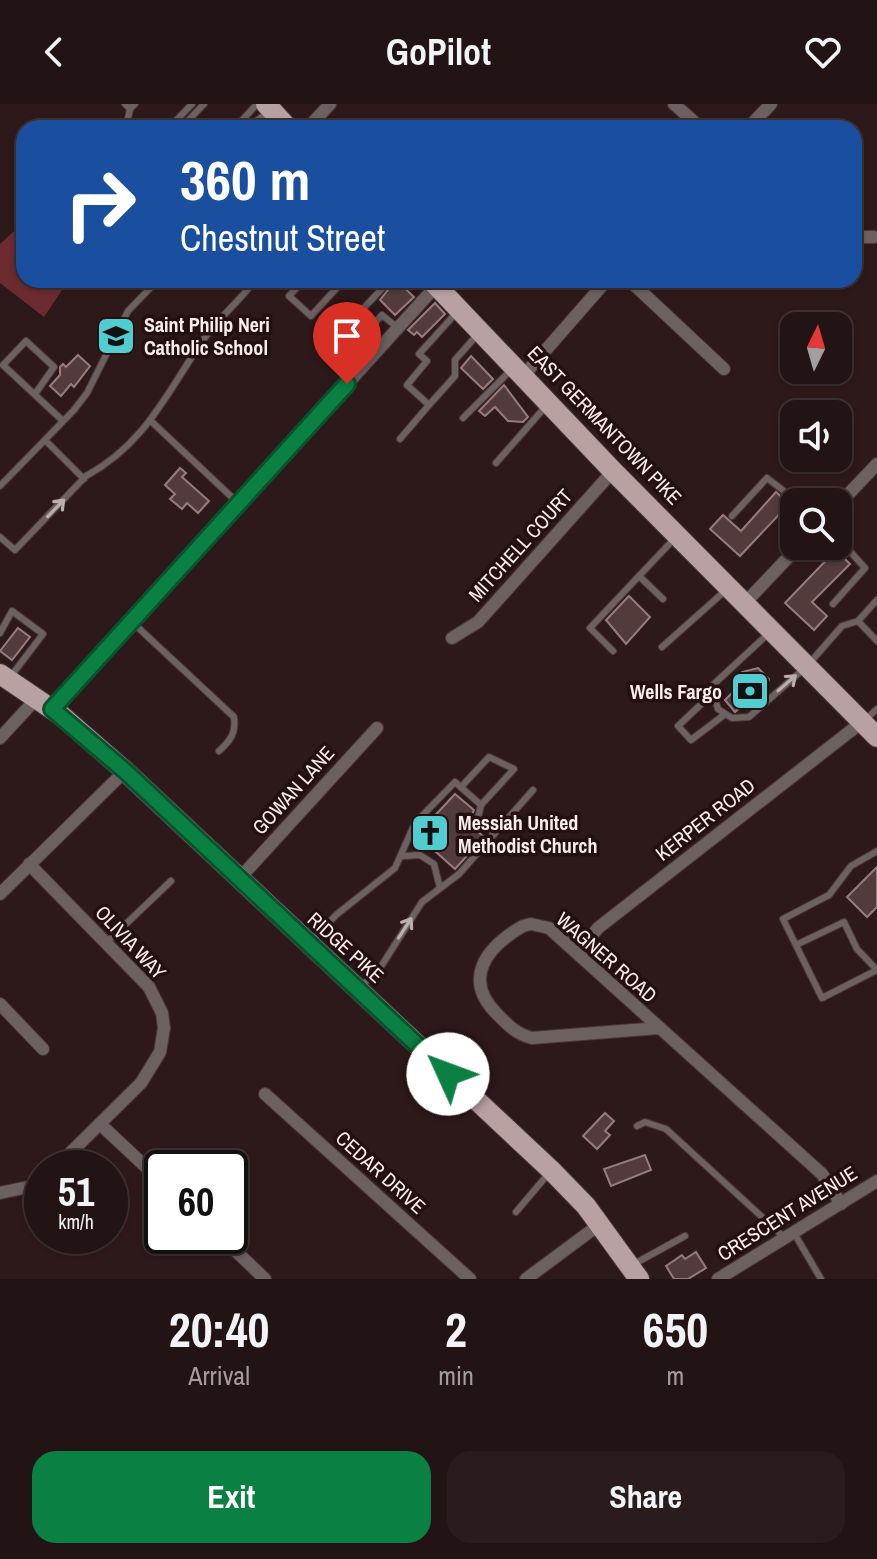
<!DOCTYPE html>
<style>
:root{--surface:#221314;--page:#2a1c1d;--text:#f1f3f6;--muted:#a29ea0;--line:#3f3234;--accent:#0b8043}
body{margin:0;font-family:"Archivo Narrow",sans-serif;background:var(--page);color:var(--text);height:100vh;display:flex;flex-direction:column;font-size:30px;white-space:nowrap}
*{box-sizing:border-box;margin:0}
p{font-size:26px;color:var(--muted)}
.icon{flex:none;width:44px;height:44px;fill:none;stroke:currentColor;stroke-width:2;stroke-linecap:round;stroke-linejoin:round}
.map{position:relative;height:1175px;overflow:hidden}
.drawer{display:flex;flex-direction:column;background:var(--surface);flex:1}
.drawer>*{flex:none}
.guide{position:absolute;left:16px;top:16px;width:846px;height:168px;border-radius:24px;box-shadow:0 2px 6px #0004,0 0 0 2px var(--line);background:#1a4fa0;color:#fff;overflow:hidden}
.needle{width:52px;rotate:5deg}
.fabs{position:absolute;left:780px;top:208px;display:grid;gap:16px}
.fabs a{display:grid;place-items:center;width:72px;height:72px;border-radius:16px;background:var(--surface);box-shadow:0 2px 6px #0004,0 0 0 2px var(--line);font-size:40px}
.speed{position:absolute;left:24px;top:1046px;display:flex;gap:16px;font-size:40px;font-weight:700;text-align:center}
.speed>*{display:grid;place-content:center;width:104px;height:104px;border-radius:50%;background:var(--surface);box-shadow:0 2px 6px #0004,0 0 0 2px var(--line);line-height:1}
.speed small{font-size:20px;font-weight:400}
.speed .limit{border:4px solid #111;border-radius:12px;background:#fff;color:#111}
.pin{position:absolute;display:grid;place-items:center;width:68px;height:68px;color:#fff;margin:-82px -34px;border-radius:50% 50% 50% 0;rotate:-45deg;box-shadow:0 0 8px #0007}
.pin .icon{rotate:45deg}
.me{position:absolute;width:88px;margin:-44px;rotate:313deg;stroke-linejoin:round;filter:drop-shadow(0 0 6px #0008)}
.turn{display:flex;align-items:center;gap:28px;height:168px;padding:0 32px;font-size:36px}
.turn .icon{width:104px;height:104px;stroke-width:2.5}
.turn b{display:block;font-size:56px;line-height:68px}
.eta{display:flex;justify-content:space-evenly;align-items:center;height:136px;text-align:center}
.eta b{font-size:48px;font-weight:700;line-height:56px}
.cta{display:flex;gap:16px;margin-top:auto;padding:16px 32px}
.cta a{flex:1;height:92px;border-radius:24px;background:var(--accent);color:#fff;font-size:32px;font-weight:700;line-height:92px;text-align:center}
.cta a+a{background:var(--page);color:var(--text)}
header{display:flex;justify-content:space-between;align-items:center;height:104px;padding:0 32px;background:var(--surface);font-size:36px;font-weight:700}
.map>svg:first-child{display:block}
.green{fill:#6c2a31}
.building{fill:#533b3c;stroke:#987c7d;stroke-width:2}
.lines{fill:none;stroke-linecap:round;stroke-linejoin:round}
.lane-casing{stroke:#4b3738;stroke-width:8}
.street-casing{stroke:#4b3738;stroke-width:14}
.primary-casing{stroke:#4b3738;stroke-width:22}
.lane{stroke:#6c6060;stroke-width:6}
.street{stroke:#6c6060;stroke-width:12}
.primary{stroke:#b9a0a1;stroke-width:20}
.oneway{stroke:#bbaeae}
.route-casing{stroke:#07532c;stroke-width:20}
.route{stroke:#0b8043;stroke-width:14}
.labels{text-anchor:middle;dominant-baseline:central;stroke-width:7;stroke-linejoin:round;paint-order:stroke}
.poi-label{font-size:20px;font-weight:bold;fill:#fceded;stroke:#241011;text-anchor:start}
.street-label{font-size:20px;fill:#fceded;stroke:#241011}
</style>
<header><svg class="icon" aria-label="back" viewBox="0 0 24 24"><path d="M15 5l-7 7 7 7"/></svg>GoPilot<svg class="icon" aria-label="heart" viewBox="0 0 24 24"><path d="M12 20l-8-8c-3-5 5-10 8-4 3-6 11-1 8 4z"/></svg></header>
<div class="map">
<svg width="877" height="1175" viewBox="0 0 877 1175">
<rect width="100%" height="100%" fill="#2e191a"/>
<path class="green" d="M24 118V176H63L62 186 44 213 0 179V140Z"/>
<g class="building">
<path d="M396 176 414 193 395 211 380 196Z"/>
<path d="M435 199 445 210 422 233 417 228 414 231 408 226Z"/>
<path d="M78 251 90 262 74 283 71 280 61 292 50 282 60 271V263L63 260 66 263Z"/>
<path d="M471 252 493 275 483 285 461 264Z"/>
<path d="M504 281 528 313 523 318 508 317 495 303 485 312 479 307Z"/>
<path d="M180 364 186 369 182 373 209 397 198 409 187 399 182 405 170 395 175 390 165 381Z"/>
<path d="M776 388 789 400 740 452 710 425 723 411 741 427Z"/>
<path d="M836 446 850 460 812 498 827 512 814 526 785 499Z"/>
<path d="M629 492 650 513 626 540 606 516Z"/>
<path d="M18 524 30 533 12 556 0 547Z"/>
<path d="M758 564 769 575 764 591 750 595 735 608 725 596 738 583 742 568Z"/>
<path d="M455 690 474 706 468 719 484 733 455 765 426 739 416 736V732Z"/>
<path d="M877 763V803L867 813 847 793Z"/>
<path d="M605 1009 614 1017 605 1027 610 1031 597 1045 583 1032Z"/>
<path d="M645 1051 651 1066 611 1082 604 1065Z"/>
<path d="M696 1148 706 1164 688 1175H674L666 1162 682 1151 685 1155Z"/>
</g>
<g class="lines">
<defs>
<g id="lane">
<path d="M125 0 130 5 135 0"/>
<path d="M130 5 127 19 131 24"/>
<path d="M169 24 192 0"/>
<path d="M181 24 204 0"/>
<path d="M235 24 257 0"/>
<path d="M247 24 270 7"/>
<path d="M304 176 289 192 311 212 344 176"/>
<path d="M347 250 382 211 398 224"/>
<path d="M362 263 332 238 390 176"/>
<path d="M35 290 54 263 26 237 3 261 63 317"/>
<path d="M429 301 455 272V256L477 231"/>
<path d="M463 314 513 264"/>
<path d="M152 318 238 399"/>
<path d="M400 335 429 301 407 281 427 257 419 250 457 208"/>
<path d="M45 336 84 375"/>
<path d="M496 359 546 302"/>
<path d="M0 382 74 306 87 289 128 207 158 176"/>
<path d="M732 412 767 374 798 398"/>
<path d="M0 433 15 446 86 372C143 341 165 293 199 242 212 221 232 204 248 185L238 176"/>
<path d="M663 495 639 472 675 434"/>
<path d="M833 500 865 464 838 434"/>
<path d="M131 517 234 613C236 629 231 636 219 647"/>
<path d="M858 517 877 537"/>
<path d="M0 529 12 507 43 530 11 572"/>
<path d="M769 529 714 580 713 589 718 605 732 614 749 613 807 562 842 522 858 517 877 496"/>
<path d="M662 543 726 486"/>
<path d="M613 547 590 524 639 472"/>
<path d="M713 589 678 622 691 636 724 611"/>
<path d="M865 616 877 605"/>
<path d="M461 683 489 653 514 665 481 701 478 714 494 730"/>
<path d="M877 747 851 762 829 791 783 815 822 894 877 866"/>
<path d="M403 752 420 751 434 760 440 784"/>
<path d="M312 837 336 811 395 764 415 719 455 678 481 701"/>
<path d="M106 839 171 777"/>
<path d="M796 841 844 818 857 845 877 866"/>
<path d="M361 883 382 861 422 798 459 770 533 686"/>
<path d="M637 1022 645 1018 666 1025 785 1134"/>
<path d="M516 1108 549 1069"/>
<path d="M794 1129 821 1175"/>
<path d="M634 1160 685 1132"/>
</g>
<g id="street">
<path d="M674 0 701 24"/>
<path d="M308 24 330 0"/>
<path d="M748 24 771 0"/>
<path d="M854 133H874"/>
<path d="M629 176 724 265"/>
<path d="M524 271 607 176"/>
<path d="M838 401 877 360"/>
<path d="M745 499 799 442"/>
<path d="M452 534 478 518 613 367"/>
<path d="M52 605 436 182"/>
<path d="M0 634 37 594"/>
<path d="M29 760 149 883 162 909 164 924 160 948 141 979 55 1064"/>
<path d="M238 776 377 624"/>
<path d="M0 790 125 667"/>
<path d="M578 849 598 824 862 618"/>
<path d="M0 900 43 945"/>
<path d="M659 924 532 934C516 930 508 921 497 910 462 875 486 843 523 822L531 820 549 824 822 1070 841 1100"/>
<path d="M265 990 470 1175"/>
<path d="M100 1020 162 1078"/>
<path d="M0 1089 33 1082 42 1075"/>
<path d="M220 1132 265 1175"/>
<path d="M526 1175 600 1120"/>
<path d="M718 1175 877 1077"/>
</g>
<g id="primary">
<path d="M266 0 288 24"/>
<path d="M431 176 613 367 877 633"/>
<path d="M0 570 62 612 125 667 551 1066 586 1102 639 1175"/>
</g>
</defs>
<use href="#lane" class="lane-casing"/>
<use href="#street" class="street-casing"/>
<use href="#primary" class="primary-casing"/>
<use href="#lane" class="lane"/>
<use href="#street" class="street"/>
<use href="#primary" class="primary"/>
</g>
<defs><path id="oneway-shaft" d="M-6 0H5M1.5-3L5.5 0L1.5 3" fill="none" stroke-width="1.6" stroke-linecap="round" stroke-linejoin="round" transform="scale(2)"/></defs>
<g class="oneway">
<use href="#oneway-shaft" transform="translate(56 404) rotate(-46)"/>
<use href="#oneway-shaft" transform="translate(787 579) rotate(-41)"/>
<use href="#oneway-shaft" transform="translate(405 824) rotate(-57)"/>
</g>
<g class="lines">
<defs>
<path id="route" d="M347 280 52 605 125 667 448 970"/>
</defs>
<use href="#route" class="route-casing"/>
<use href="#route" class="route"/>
</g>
<defs>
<symbol id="school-square" viewBox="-11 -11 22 22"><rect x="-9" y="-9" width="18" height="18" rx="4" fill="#52cdcf" stroke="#241011"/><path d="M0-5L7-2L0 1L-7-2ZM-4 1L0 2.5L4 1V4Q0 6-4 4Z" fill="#111"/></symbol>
<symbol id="bank-square" viewBox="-11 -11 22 22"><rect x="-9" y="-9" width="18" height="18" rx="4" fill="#52cdcf" stroke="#241011"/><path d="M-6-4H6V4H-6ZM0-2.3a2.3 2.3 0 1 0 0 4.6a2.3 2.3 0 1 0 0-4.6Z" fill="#111"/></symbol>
<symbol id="church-square" viewBox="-11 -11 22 22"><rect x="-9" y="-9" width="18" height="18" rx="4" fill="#52cdcf" stroke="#241011"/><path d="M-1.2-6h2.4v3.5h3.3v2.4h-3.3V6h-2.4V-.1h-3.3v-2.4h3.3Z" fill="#111"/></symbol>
</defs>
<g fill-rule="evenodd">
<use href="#school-square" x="94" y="210" width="44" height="44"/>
<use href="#bank-square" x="728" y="565" width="44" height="44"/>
<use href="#church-square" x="408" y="707" width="44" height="44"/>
</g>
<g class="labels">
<g class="poi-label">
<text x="144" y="220">Saint Philip Neri<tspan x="144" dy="23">Catholic School</tspan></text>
<text x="722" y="587" text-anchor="end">Wells Fargo</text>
<text x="458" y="718">Messiah United<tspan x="458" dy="23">Methodist Church</tspan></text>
</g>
<g class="street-label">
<text transform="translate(605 321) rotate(46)">EAST GERMANTOWN PIKE</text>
<text transform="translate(520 441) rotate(-48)">MITCHELL COURT</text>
<text transform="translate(293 686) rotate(-48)">GOWAN LANE</text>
<text transform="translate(705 715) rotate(-38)">KERPER ROAD</text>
<text transform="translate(131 838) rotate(47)">OLIVIA WAY</text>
<text transform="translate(346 843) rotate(42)">RIDGE PIKE</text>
<text transform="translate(607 853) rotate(41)">WAGNER ROAD</text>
<text transform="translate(381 1068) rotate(42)">CEDAR DRIVE</text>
<text transform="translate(787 1109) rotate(-32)">CRESCENT AVENUE</text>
</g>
</g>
</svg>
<div class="fabs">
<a><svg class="needle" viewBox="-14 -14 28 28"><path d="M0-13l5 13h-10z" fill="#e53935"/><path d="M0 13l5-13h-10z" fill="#a29ea0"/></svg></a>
<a><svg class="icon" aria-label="sound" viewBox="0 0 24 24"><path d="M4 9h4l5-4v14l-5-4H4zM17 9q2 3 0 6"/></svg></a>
<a><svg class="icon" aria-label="search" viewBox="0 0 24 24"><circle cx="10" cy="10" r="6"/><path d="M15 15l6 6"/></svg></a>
</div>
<div class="speed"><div>51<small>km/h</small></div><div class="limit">60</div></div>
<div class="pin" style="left:347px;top:280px;background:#d93025"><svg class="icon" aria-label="arrive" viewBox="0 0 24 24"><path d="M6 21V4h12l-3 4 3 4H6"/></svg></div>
<svg class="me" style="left:448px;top:970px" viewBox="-20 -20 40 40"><circle r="19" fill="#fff"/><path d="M0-13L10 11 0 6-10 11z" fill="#0b8043"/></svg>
<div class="guide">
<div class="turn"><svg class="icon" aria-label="right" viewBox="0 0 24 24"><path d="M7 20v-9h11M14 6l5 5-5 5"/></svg><div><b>360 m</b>Chestnut Street</div></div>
</div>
</div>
<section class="drawer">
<div class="eta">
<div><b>20:40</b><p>Arrival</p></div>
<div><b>2</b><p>min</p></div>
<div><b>650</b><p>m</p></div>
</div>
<div class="cta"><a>Exit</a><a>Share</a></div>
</section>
